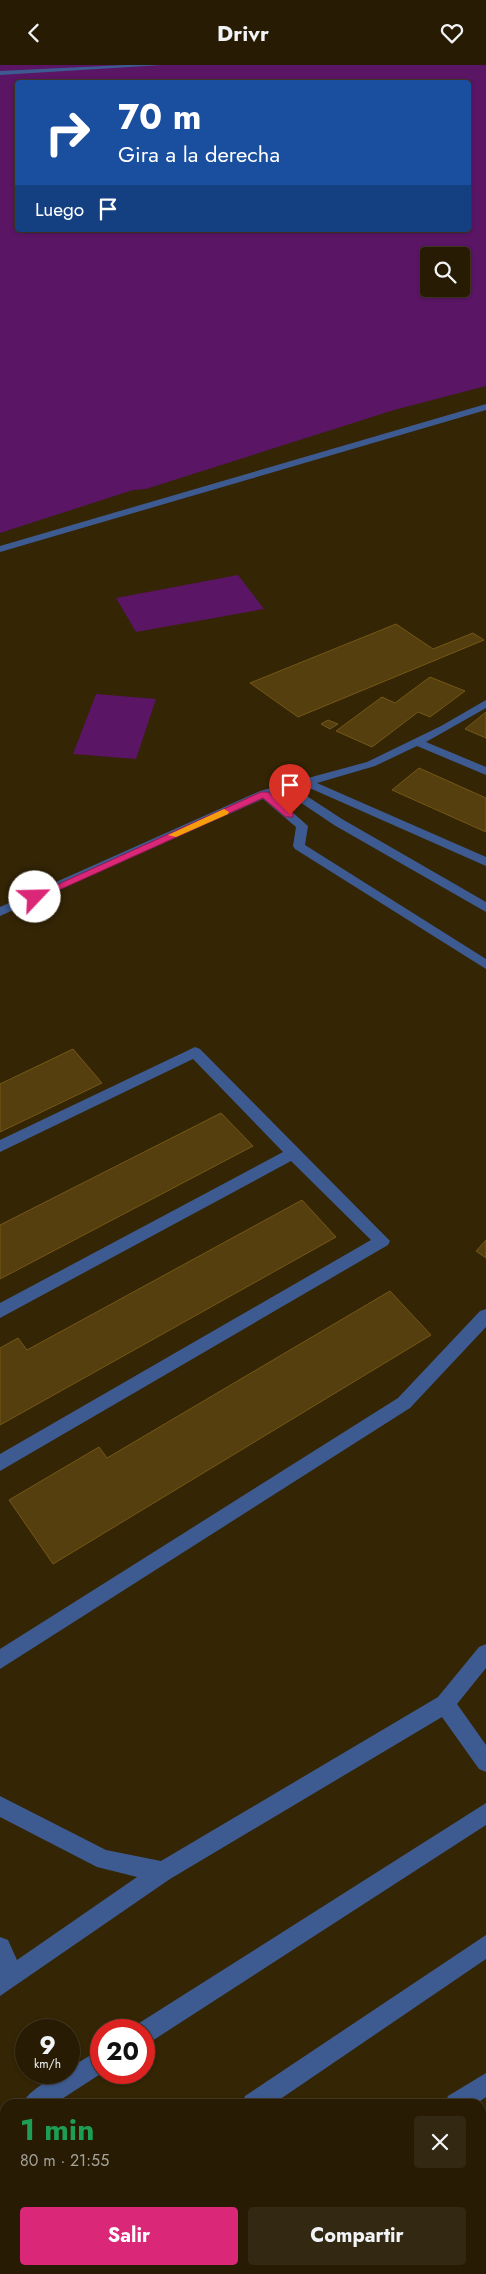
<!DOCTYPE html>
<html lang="es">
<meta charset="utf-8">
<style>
:root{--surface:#271c03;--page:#332912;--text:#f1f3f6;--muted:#a4a19a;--line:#433a25;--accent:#db2777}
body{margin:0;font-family:Jost,sans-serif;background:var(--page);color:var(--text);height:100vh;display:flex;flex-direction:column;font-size:19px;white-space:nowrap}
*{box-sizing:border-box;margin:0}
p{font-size:16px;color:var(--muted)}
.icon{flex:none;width:28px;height:28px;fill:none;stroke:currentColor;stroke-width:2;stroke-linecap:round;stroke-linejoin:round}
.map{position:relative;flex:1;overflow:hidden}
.panel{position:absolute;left:0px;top:2034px;width:486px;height:176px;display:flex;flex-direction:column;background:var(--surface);border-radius:15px 15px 0 0;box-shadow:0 1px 4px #0004,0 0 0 1px var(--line)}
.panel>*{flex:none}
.guide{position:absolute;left:15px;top:15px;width:456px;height:152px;border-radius:5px;box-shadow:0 1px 4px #0004,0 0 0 1px var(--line);background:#1a4fa0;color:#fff;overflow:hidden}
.buttons{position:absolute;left:420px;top:182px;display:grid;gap:10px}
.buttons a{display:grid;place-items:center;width:50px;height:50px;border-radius:5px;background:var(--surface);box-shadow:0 1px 4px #0004,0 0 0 1px var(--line);font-size:25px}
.speed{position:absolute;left:15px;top:1954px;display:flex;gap:10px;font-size:25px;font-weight:700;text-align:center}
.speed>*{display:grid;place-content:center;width:65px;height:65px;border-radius:50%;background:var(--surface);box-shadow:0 1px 4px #0004,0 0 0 1px var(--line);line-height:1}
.speed small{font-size:12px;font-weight:400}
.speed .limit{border:8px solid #d22;background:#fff;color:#111}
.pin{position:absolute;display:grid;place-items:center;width:42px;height:42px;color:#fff;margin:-51px -21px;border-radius:50% 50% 50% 0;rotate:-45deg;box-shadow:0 0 5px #0007}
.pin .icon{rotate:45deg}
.me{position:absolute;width:55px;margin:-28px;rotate:66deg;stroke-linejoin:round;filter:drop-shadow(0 0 4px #0008)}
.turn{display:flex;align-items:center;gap:18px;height:105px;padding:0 20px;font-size:22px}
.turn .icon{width:65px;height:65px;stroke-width:2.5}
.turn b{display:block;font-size:35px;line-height:42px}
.then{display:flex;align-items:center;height:48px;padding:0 20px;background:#0003;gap:10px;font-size:19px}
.round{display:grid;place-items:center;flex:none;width:52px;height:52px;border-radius:5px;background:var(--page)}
.summary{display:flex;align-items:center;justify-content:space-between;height:85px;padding:0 20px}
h1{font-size:30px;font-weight:700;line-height:38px;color:#1e9e55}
.cta{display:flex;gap:10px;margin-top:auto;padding:10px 20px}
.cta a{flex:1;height:58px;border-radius:5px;background:var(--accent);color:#fff;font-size:20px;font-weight:700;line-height:58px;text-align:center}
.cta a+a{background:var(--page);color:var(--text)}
header{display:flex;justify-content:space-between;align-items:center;height:65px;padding:0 20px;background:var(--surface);font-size:22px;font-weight:700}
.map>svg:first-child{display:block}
.green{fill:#5a1565;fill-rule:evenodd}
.building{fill:#563f0f;stroke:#755717}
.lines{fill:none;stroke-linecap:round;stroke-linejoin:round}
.minor{fill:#3e5b91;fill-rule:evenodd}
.route{fill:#db2777;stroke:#8e194d}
.slow{fill:#f59e0b}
</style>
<header><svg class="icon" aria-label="back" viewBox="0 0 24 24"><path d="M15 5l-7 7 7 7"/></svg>Drivr<svg class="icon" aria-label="heart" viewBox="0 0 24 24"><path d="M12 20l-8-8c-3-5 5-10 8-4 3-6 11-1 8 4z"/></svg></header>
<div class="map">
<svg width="486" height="2209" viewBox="0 0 486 2209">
<rect width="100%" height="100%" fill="#342504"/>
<g class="green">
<path d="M0 0H486V321L394 345 146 424 133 425 0 468ZM18 18H469V165H18ZM429 191H461V224H429Z"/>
<path d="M238 510 264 544 136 567 116 533Z"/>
<path d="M96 629 156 634 136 694 73 689Z"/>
<path d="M486 2131V2209H55L77 2205H481V2132Z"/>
</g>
<g class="building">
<path d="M396 559 433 584 473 568 484 575 298 652 250 618Z"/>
<path d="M430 612 465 626 430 652 418 647 372 682 336 666 382 632 395 638Z"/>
<path d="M486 647V673L465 664Z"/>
<path d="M328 655 338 659 330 664 321 659Z"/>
<path d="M419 703 486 733V767L392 725Z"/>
<path d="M73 984 102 1018 0 1067V1019Z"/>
<path d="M221 1048 253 1081 0 1214V1160Z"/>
<path d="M302 1135 336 1172 0 1360V1283L18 1273 27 1285Z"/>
<path d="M486 1175V1193L476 1186Z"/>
<path d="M390 1226 431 1270 53 1499 9 1435 99 1382 107 1393Z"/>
</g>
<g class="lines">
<g class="minor">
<path d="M125 0H162L0 10V6Z"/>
<path d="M486 339V345L0 487V481Z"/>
<path d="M486 635V643L426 677 486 702V710L417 681 375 701 317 718 486 792V801L305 721 296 724 342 754 486 837V847L334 760 285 727 273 730 308 761 305 780 486 894V904L295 784 293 781 296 762 263 734 0 851V842L260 726 367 697 441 661Z"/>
<path d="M195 982 200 984 390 1176 388 1180 0 1406V1389L371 1175 291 1096 0 1253V1238L283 1087 193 994 0 1087V1075Z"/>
<path d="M486 1244V1262L410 1343 0 1604V1584L398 1333 480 1246Z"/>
<path d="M486 1579V1603L457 1639 486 1680V1707L479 1704 442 1652 170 1814 0 1931V1872L8 1875 17 1895 137 1812 97 1802 0 1752V1731L106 1785 161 1796 438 1632 479 1582Z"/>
<path d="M486 1738V1760L152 1976 144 1979V1965H134L136 1960Z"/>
<path d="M486 1870V1894L273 2039H242L245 2031Z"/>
<path d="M101 1984 102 2008 54 2039H22C27 2027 56 2008 69 2008V2003Z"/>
<path d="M486 2008V2032L476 2039H445L448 2031Z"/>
<path d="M5 2045V2069L0 2071V2047Z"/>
<path d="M481 2046H486V2068L481 2069Z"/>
<path d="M0 2111 5 2113V2139L0 2137Z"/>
</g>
</g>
<path class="route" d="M261 727H268L293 748V752H286L263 733 39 834 30 832Z"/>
<path class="slow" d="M224 744 229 747 228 749 176 772 168 770Z"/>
</svg>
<div class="buttons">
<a><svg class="icon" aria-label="search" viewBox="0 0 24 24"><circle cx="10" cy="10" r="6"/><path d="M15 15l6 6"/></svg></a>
</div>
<div class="speed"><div>9<small>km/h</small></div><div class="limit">20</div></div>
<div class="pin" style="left:290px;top:750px;background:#d93025"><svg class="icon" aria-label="arrive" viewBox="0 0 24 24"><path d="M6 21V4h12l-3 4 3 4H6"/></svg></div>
<svg class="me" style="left:35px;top:832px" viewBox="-20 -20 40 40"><circle r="19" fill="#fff"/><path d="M0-13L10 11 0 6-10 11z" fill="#db2777"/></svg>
<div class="guide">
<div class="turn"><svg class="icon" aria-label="right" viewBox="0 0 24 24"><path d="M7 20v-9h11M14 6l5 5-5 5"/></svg><div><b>70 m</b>Gira a la derecha</div></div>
<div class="then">Luego<svg class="icon" aria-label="arrive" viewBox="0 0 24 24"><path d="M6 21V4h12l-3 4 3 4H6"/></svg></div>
</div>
<section class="panel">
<div class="summary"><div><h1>1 min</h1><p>80 m · 21:55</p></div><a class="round"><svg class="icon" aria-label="close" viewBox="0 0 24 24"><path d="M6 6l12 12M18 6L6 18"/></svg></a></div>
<div class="cta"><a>Salir</a><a>Compartir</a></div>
</section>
</div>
